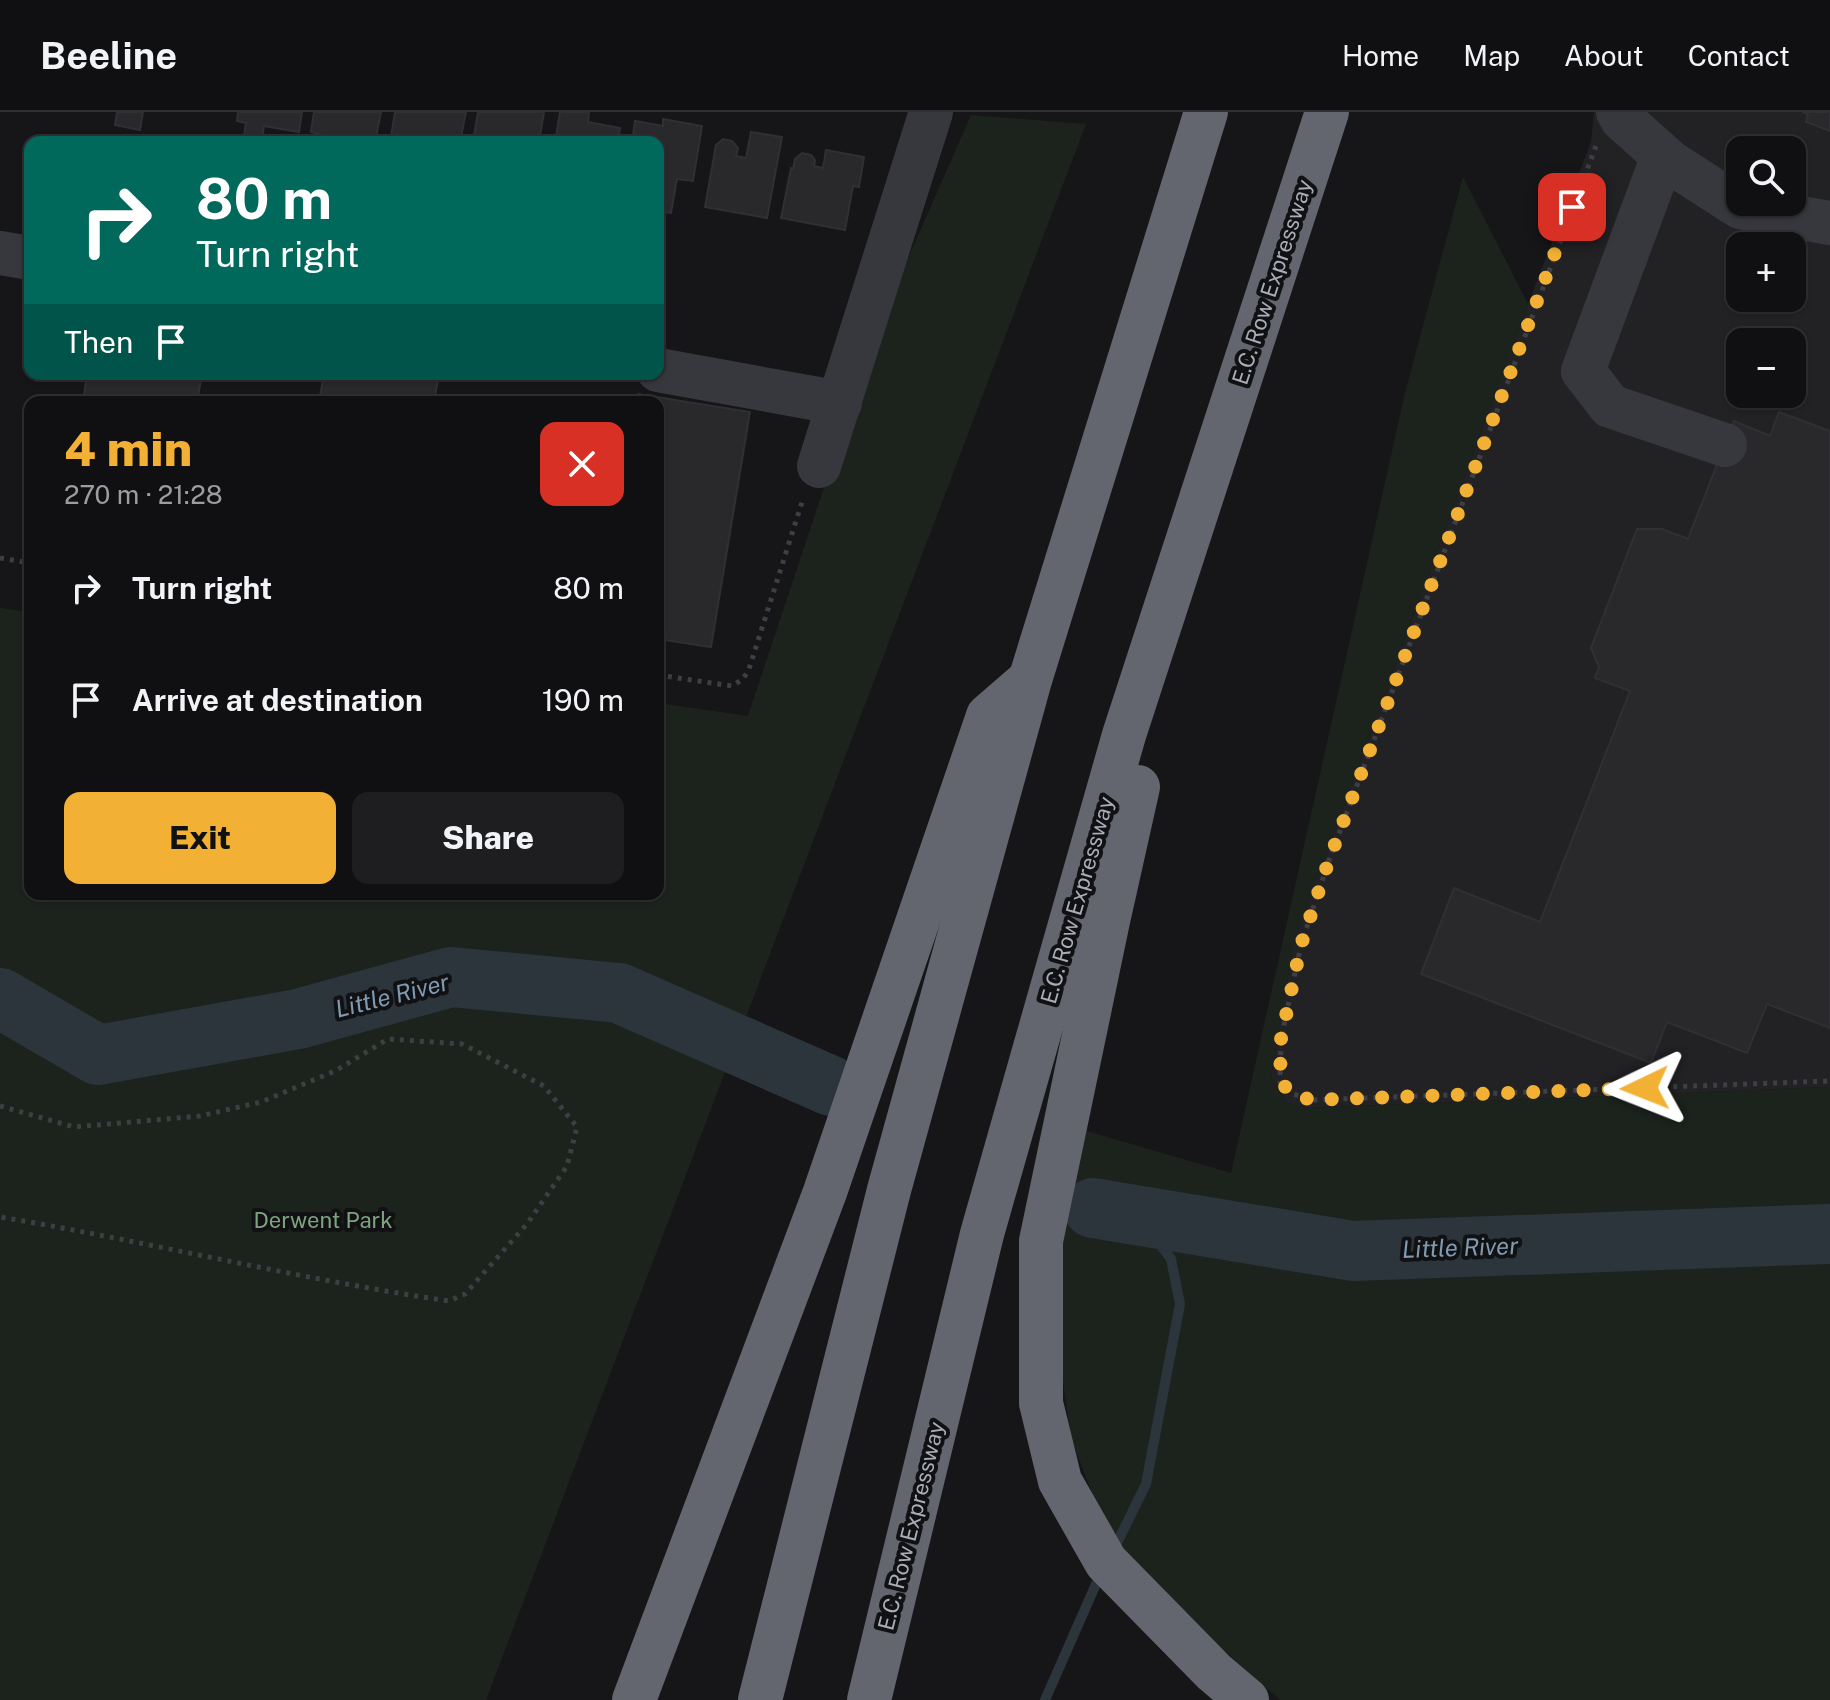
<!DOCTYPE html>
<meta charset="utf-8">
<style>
:root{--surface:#101012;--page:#1e1e20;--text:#f1f3f6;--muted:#9c9d9f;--line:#303032;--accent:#f2b134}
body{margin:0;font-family:"Public Sans",sans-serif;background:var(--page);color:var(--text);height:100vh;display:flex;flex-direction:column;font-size:30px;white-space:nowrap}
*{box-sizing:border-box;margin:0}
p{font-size:26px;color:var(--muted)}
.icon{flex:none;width:44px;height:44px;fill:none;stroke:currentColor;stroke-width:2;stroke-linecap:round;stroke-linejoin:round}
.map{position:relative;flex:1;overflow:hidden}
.panel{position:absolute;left:24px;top:284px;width:640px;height:504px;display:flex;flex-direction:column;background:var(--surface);border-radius:16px;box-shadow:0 2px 6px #0004,0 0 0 2px var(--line)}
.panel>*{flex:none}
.banner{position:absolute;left:24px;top:24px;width:640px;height:244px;border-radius:16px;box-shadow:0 2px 6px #0004,0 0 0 2px var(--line);background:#00695c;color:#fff;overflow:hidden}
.fabs{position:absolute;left:1726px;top:24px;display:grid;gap:16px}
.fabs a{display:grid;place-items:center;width:80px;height:80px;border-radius:16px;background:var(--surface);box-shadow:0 2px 6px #0004,0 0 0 2px var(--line);font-size:40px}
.pin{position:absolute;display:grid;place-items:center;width:68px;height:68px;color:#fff;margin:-34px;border-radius:16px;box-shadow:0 4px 12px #0006}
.me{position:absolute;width:88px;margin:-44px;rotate:268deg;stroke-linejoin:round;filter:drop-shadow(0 0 6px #0008)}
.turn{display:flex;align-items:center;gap:28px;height:168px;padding:0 40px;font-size:36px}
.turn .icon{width:104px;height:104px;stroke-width:2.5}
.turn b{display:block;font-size:56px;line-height:68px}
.then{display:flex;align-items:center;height:76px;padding:0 40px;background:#0003;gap:16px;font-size:30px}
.round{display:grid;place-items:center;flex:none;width:84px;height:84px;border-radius:16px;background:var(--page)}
.summary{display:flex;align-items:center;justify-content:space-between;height:136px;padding:0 40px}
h1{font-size:48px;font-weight:800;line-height:60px;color:var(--accent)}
.action{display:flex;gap:16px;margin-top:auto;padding:16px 40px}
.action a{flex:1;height:92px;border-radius:16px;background:var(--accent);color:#111;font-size:32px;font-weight:800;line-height:92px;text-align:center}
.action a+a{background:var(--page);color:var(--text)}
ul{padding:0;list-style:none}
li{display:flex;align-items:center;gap:24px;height:112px;padding:0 40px}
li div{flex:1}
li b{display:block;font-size:30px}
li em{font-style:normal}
header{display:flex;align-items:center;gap:48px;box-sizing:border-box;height:112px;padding:0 40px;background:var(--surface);border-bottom:2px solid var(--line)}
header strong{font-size:38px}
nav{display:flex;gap:44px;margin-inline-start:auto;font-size:28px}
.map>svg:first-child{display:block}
.built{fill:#222225;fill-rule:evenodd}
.green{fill:#1c231d}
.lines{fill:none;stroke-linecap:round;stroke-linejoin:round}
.stream{stroke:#2c353c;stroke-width:10}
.river{stroke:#2c353c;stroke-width:60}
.building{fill:#29292c;stroke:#303034;stroke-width:2}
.path{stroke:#3d3f44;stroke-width:5;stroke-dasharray:4 6;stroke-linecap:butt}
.minor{stroke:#37383d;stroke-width:44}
.highway{stroke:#63666e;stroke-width:44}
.route{stroke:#f2b134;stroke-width:14;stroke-dasharray:0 25.2}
.labels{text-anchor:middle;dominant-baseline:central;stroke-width:8;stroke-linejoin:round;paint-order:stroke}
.street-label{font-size:22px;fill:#a8adb8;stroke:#111113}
.park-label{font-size:22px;fill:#7fa381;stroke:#111113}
.water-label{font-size:24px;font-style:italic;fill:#7f9bb3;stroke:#111113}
</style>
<header>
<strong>Beeline</strong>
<nav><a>Home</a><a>Map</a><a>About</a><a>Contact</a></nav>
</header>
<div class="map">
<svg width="1830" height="1588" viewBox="0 0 1830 1588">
<rect width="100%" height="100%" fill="#161618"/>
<path class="built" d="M1594 0H1830V975L1306 996 1286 990 1271 965 1294 829 1528 192 1591 30ZM1740 38H1792V90H1740ZM1740 134H1792V186H1740ZM1740 230H1792V282H1740Z"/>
<g class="green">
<path d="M971 3 1086 12 486 1588H0V496L30 500V782H658V591L748 604 876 219Z"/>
<path d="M1463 65 1528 192 1294 829 1271 965 1286 990 1306 996 1830 975V1588H1280L1172 1492 1127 1445 1098 1396 1072 1329 1059 1244 1061 1110 1083 1018 1231 1061 1405 281Z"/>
</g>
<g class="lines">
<g class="stream">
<path d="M1117 1431 1146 1372 1180 1192 1171 1147 1138 1103"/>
<path d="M1045 1588 1096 1472"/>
</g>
<g class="river">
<path d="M0 886 98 943 298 907 451 865 619 881 831 974"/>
<path d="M1093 1096 1353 1139 1830 1122"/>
</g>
</g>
<g class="building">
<path d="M117 0H143L140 18 115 13Z"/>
<path d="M238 0H302L299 20 264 14 262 26 256 30 247 28 244 23 246 11 237 9Z"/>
<path d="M314 0H381L375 30H351L311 20Z"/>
<path d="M395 0H466L460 30H390Z"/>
<path d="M478 0H544L539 30H473Z"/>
<path d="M560 0H589L588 10 620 16 618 30H555Z"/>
<path d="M1802 0H1830V19L1806 10 1808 2Z"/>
<path d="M663 7 702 14 693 69 677 67 671 101 658 99V30H632L635 9 663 14Z"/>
<path d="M751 20 782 25 767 106 705 95 716 33 723 27 732 29 738 36 736 44 746 46Z"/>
<path d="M826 38 864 45 859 75 853 74 845 118 781 106 791 56 793 57 795 47 802 41 811 43 815 48 814 54 823 56Z"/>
<path d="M87 262H202L197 290H83Z"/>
<path d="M324 262H439L434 290H319Z"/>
<path d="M638 282 750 300 711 535 658 527V290H637Z"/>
<path d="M1779 300 1830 319V916L1767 892 1747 941 1667 910 1651 951 1421 862 1454 776 1540 810 1630 579 1595 566 1599 555 1591 536 1637 417H1662L1688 427 1734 309 1770 324Z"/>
</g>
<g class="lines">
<g class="path">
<path d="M1596 34 1328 751 1301 833 1281 927 1280 970 1293 982 1311 988 1830 969"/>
<path d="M0 446 30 451"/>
<path d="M658 563 732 574 743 567 749 557 803 387"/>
<path d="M0 994 74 1015 200 1004 261 990 335 959 388 927 462 932 544 974 577 1015 567 1054 527 1112 465 1182 449 1189C298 1167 150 1130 0 1105"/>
</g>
<g class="minor">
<path d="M1618 0 1622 7 1670 50 1740 95 1830 111"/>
<path d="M1663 44 1583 259 1610 294 1725 333"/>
<path d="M0 141 30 146"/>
<path d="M658 258 840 291"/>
<path d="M819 354 931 0"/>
</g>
<g class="highway">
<path d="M1138 675 1108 809 1041 1129V1291L1060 1369 1106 1450 1214 1560 1247 1588"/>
<path d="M634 1588 825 1080 988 604 1025 572"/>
<path d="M760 1588 889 1078 1030 568 1206 0"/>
<path d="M869 1588 982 1122 1124 623 1327 0"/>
</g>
</g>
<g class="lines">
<path class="route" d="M1572 95 1328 751 1301 833 1281 927 1280 970 1293 982 1311 988 1645 976"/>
</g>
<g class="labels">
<g class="street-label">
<text transform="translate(1272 170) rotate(-72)">E.C. Row Expressway</text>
<text transform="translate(1077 788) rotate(-74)">E.C. Row Expressway</text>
<text transform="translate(911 1414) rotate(-76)">E.C. Row Expressway</text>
</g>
<g class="park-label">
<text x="323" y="1108">Derwent Park</text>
</g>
<g class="water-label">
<text transform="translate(392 883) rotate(-14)">Little River</text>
<text transform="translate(1460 1135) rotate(-2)">Little River</text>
</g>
</g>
</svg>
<div class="fabs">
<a><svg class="icon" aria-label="search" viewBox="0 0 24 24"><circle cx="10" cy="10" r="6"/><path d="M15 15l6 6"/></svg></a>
<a>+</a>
<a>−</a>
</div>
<div class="pin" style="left:1572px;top:95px;background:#d93025"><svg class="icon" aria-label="arrive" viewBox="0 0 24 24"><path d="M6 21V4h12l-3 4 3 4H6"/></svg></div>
<svg class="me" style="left:1645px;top:976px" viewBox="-20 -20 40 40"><path d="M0-17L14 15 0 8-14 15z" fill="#f2b134" stroke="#fff" stroke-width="4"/></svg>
<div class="banner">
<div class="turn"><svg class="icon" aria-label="right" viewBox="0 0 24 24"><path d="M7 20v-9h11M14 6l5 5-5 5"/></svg><div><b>80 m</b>Turn right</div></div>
<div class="then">Then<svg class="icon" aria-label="arrive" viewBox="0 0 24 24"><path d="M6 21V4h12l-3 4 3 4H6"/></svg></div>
</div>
<section class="panel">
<div class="summary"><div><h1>4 min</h1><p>270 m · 21:28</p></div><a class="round" style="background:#d93025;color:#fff"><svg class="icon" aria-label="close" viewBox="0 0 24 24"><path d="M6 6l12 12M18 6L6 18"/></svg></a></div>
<ul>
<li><svg class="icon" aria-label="right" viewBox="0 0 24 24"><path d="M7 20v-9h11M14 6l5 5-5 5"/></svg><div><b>Turn right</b></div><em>80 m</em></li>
<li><svg class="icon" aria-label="arrive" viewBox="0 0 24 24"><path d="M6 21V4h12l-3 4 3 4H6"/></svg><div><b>Arrive at destination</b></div><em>190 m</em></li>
</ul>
<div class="action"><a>Exit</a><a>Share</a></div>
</section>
</div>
